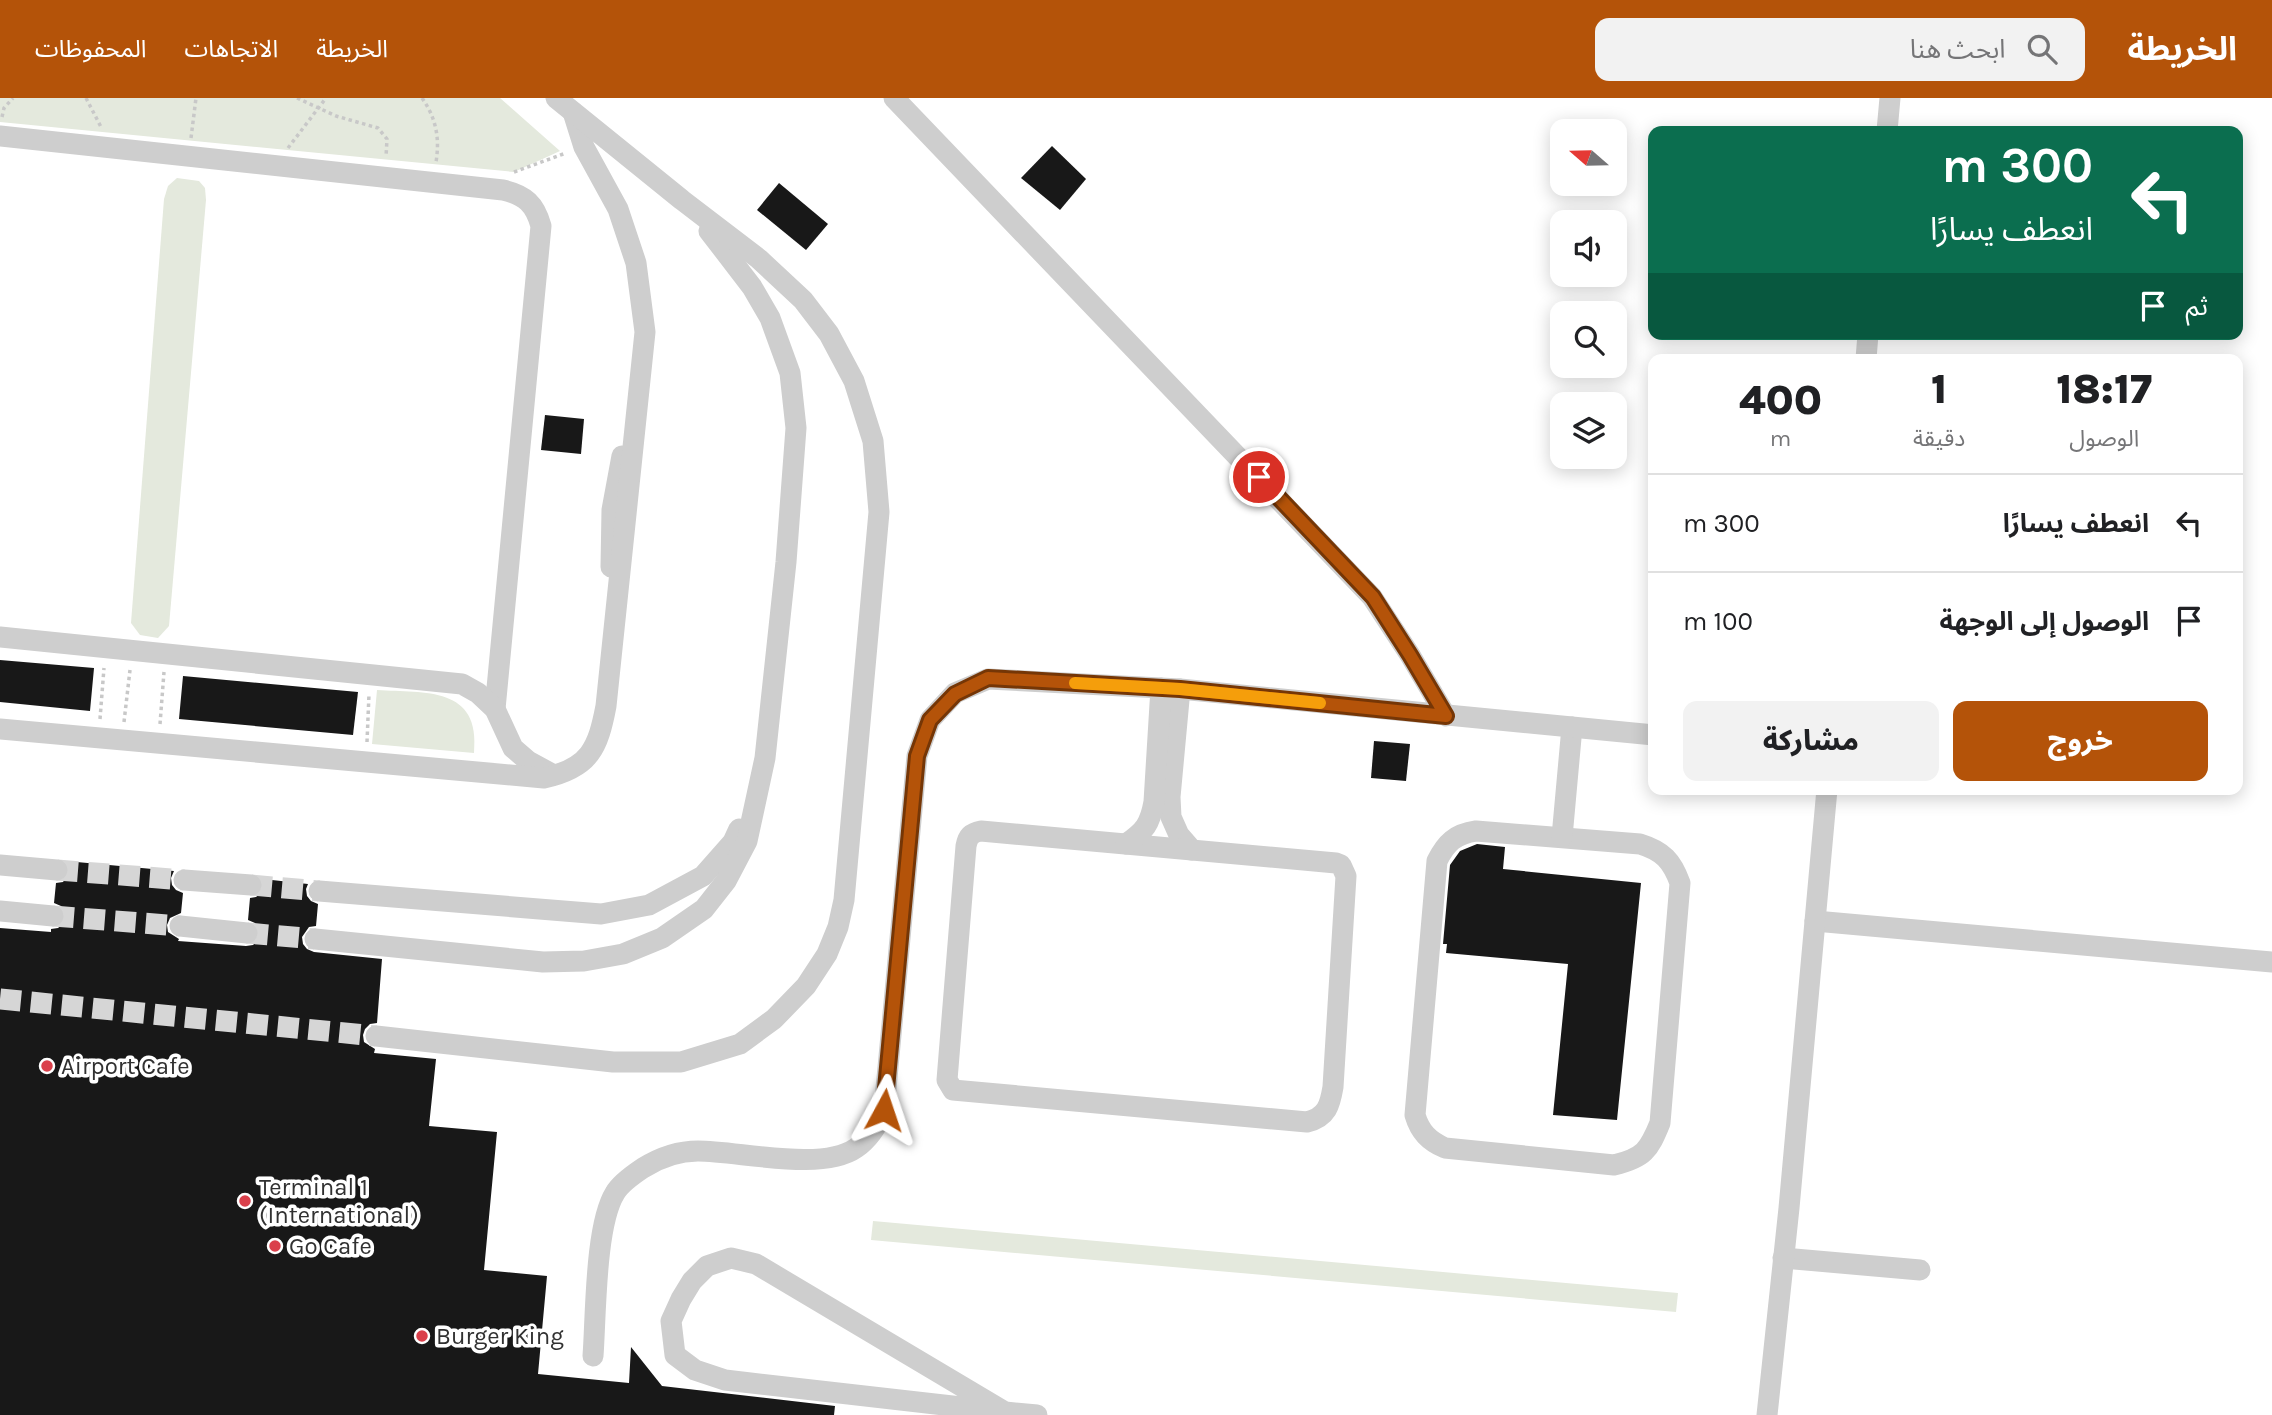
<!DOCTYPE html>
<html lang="ar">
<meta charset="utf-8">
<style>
:root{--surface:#fff;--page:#f2f2f2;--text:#202124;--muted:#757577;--line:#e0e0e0;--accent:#b45309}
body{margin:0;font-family:Karla,"Noto Sans Arabic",sans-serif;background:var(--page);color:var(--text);direction:rtl;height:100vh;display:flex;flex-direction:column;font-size:26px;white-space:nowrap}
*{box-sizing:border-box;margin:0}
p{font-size:23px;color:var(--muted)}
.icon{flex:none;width:38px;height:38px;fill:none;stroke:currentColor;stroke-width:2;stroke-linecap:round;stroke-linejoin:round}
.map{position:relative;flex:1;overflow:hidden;direction:ltr}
.details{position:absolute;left:1648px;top:256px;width:595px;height:441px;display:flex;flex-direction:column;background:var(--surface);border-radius:14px;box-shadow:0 4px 18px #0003;direction:rtl}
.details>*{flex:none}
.guide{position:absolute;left:1648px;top:28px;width:595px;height:214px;border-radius:14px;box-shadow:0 4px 18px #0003;direction:rtl;background:#0b6e4f;color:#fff;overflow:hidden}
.needle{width:46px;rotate:290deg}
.buttons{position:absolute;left:1550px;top:21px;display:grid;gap:14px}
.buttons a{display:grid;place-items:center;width:77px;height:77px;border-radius:14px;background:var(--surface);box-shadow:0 4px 18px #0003;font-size:35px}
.pin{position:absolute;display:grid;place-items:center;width:60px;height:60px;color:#fff;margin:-30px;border:4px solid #fff;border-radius:50%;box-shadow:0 2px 7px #0007}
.me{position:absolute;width:77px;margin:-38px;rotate:5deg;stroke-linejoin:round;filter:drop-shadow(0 0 5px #0008)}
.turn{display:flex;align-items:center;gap:24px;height:147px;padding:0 35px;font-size:32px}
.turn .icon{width:91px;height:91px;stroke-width:2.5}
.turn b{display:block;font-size:49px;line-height:60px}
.then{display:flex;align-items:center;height:66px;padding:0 35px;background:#0003;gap:14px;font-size:26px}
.eta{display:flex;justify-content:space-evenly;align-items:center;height:119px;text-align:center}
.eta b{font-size:42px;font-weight:800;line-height:49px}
.action{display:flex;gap:14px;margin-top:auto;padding:14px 35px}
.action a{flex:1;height:80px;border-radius:14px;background:var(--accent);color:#fff;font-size:28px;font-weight:800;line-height:80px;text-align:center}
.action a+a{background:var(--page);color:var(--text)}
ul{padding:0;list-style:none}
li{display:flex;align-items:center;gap:21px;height:98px;padding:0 35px;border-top:2px solid var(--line)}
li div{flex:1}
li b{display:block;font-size:26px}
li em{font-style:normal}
header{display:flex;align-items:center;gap:42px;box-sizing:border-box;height:98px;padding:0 35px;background:var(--accent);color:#fff}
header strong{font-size:33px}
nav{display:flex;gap:38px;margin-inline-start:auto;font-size:24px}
.search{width:490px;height:63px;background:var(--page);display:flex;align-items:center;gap:18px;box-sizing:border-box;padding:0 24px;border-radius:14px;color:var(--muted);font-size:26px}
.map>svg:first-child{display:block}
.green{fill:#e4e9dd}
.building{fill:#181818}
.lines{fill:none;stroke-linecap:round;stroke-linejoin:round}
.minor-tunnel{stroke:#d6d6d6;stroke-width:21;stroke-dasharray:21 10;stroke-linecap:butt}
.path{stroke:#c8c8c8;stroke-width:3.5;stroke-dasharray:3.5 3.5;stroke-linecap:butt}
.minor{stroke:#cecece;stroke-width:21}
.route-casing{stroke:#753606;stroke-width:18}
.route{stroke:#b45309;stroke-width:12}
.slow{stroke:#f59e0b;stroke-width:12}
.poi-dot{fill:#da404b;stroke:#fff;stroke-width:2.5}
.labels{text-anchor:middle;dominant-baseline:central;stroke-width:7;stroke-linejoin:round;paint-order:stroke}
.poi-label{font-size:24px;fill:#313131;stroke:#fff;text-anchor:start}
</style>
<header>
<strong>الخريطة</strong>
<div class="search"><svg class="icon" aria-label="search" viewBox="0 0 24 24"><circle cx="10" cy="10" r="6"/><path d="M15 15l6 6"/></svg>ابحث هنا</div>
<nav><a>الخريطة</a><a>الاتجاهات</a><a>المحفوظات</a></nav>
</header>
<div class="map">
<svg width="2272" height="1317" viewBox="0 0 2272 1317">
<rect width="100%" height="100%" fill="#fff"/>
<g class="green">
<path d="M0 0H500L560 53 514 74 0 24Z"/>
<path d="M177 80 199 83 205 90 206 102 169 528 158 540 140 537 131 525 164 101 168 88Z"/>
<path d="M377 592C425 595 481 588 474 655L372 646Z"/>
<path d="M873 1123 1678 1195 1676 1214 871 1142Z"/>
</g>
<g class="building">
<path d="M1052 48 1086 81 1060 112 1021 80Z"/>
<path d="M779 85 828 126 806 152 757 112Z"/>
<path d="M545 317 584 321 581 356 541 352Z"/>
<path d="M0 562 94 570 90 613 0 604Z"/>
<path d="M183 578 358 594 353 637 179 621Z"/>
<path d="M1374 643 1410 646 1406 683 1371 680Z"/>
<path d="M1477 746 1505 749 1503 771 1641 785 1617 1022 1553 1017 1568 866 1446 855 1447 846H1443L1450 767 1460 753Z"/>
<path d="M66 763 174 773 171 780 172 787 176 792 183 795 181 815 170 820 167 827 168 834 179 841 178 843 246 848 253 847 258 842 260 836 255 825 248 822 250 800 256 799 261 795 264 789 263 781 308 786 306 791 307 798 311 803 318 806 316 828 309 829 302 839 303 846 307 851 314 854 382 861 377 925 370 926 365 931 363 937 364 944 375 951 374 955 436 961 429 1028 497 1034 484 1172 547 1178 538 1276 629 1285 631 1249 662 1288 835 1308 834 1317H0V830L51 834V831L58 830 63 826 66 820 65 813 61 808 54 805 56 785 63 784 70 774Z"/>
</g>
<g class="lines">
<g class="minor-tunnel">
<path d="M57 772 184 782"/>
<path d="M251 787 319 793"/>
<path d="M53 818 180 828"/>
<path d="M247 835 315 841"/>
<path d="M0 901 376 938"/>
</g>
<g class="path">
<path d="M86 0 101 29"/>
<path d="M297 0 336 18 378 30 387 41 386 59"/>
<path d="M422 0C436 20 440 40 436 64"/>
<path d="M2 19 4 10 13 0"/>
<path d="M191 40 196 0"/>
<path d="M288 50 326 0"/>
<path d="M514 74 566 55"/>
<path d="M100 621 104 570"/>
<path d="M124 624 130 572"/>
<path d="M160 626 164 574"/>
<path d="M367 644 369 596"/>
</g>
<g class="minor">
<path d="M894 0 1372 499 1410 557 1446 618"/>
<path d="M1887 33 1890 0"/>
<path d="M0 38 503 92C525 97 535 106 541 128L495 611"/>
<path d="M1866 261 1868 236"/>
<path d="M611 469 612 412 622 358"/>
<path d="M0 539 462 586 478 595 495 611 513 650 528 663 552 676"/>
<path d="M1180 591 1170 699 1171 719 1179 737 1192 752"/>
<path d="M0 631 544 680C590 670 598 650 606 608L645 234 636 165 618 111 584 49 573 14"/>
<path d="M981 733 1336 765 1341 767 1346 778 1333 989C1330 1007 1327 1019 1307 1024L953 992 947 982 966 748C968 738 971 735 981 733Z"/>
<path d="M1476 733 1640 746C1663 753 1672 763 1680 785L1660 1025C1649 1052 1644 1060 1614 1067L1445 1050C1429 1043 1420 1034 1415 1017L1437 763C1446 745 1455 736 1476 733Z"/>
<path d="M1562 739 1572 629"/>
<path d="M1126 746C1145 733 1150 726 1154 704L1161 590"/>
<path d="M0 767 57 772"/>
<path d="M184 782 251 787"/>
<path d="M319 793 601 816 649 807 703 778 733 744 739 731"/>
<path d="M0 813 53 818"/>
<path d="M1815 823 2272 864"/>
<path d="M180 828 247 835"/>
<path d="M315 841 543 864 584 863 623 856 662 840 704 811 726 783 747 743 765 660 786 464 796 330 790 275 770 220 752 189 709 133"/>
<path d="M376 938 613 964H681L740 946 774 921 806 888 827 856 838 829 844 802 879 414 873 343 854 283 829 236 803 202 759 161 682 102 556 0"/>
<path d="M1783 1160 1920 1172"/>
<path d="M593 1258C596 1218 595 1127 615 1095 620 1086 634 1076 643 1070 659 1060 678 1053 698 1053 739 1053 822 1074 856 1050 870 1040 878 1027 884 1012L917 658 930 622 955 595 988 581 1180 591 1654 637"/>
<path d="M1005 1314 756 1166 731 1160 707 1168 692 1183 681 1201 671 1223 675 1257 695 1272 725 1282 1005 1314 1037 1317"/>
<path d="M1767 1317 1789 1110 1827 691"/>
</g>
</g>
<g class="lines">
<defs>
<path id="route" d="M884 1012 917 658 930 622 955 596 988 580 1180 591 1446 618 1410 557 1373 499 1259 379"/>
</defs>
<use href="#route" class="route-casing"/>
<use href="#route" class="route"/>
<path class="slow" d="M1075 585 1180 591 1320 605"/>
</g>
<g class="poi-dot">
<circle cx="47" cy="968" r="7"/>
<circle cx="245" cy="1103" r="7"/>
<circle cx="275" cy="1148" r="7"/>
<circle cx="422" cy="1238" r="7"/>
</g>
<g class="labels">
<g class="poi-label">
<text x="61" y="968">Airport Cafe</text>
<text x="259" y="1089">Terminal 1<tspan x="259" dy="28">(International)</tspan></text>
<text x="289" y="1148">Go Cafe</text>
<text x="436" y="1238">Burger King</text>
</g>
</g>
</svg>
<div class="buttons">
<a><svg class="needle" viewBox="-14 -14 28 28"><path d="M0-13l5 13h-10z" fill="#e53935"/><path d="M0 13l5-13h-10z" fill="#757577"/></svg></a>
<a><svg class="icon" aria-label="sound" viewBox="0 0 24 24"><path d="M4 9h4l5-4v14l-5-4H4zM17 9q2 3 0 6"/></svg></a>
<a><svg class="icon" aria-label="search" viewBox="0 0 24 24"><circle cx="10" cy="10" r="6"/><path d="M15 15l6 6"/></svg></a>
<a><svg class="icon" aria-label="layers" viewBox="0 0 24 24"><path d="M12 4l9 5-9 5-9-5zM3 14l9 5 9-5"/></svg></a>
</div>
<div class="pin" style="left:1259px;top:379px;background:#d93025"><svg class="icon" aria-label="arrive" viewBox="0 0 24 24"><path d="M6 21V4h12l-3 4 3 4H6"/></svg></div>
<svg class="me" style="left:884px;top:1012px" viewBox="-20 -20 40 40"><path d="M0-17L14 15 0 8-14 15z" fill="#b45309" stroke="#fff" stroke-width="4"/></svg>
<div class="guide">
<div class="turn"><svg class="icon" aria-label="left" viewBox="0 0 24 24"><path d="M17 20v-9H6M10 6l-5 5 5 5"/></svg><div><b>300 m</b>انعطف يسارًا</div></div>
<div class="then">ثم<svg class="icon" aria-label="arrive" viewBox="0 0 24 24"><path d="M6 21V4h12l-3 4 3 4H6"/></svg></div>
</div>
<section class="details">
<div class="eta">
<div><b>18:17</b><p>الوصول</p></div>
<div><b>1</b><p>دقيقة</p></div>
<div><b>400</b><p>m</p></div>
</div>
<ul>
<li><svg class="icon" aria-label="left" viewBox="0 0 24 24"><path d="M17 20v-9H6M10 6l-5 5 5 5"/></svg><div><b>انعطف يسارًا</b></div><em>300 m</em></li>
<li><svg class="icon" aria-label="arrive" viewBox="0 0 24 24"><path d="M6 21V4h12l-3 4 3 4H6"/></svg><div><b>الوصول إلى الوجهة</b></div><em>100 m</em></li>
</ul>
<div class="action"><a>خروج</a><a>مشاركة</a></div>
</section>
</div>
